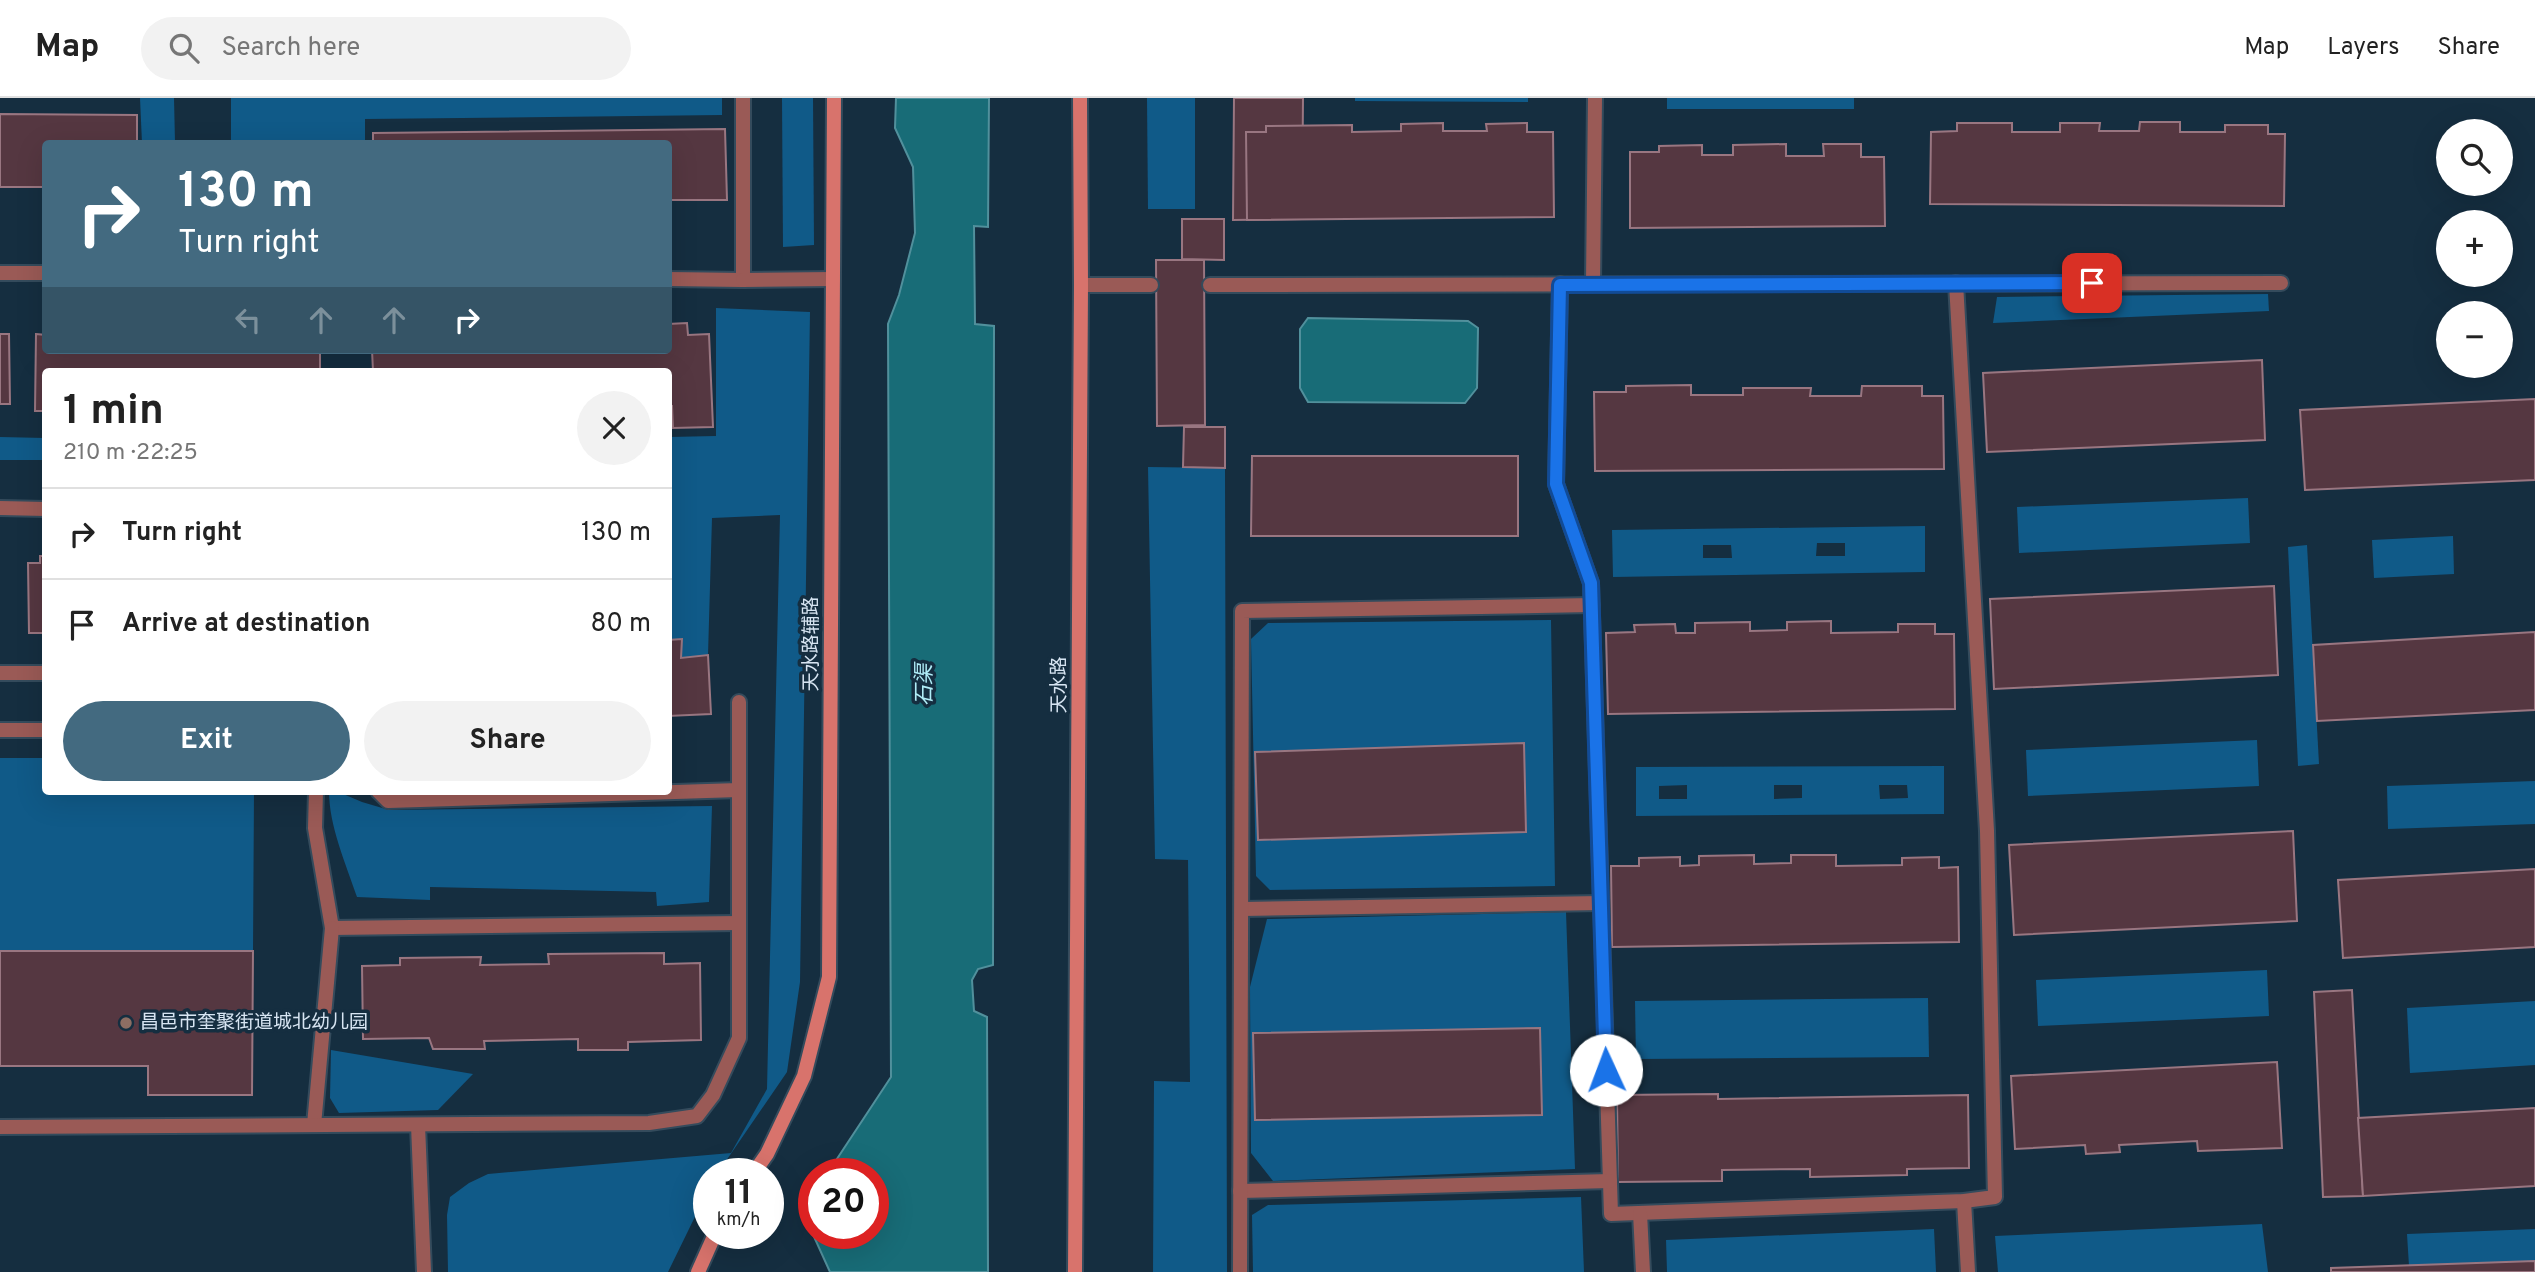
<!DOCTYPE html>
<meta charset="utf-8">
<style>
:root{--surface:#fff;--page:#f2f2f2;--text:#222;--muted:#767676;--line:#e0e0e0;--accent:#436a80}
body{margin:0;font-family:Overpass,"Noto Sans SC",sans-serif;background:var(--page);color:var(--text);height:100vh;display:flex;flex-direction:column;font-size:26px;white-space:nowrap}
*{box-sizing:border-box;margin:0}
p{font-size:23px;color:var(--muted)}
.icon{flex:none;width:38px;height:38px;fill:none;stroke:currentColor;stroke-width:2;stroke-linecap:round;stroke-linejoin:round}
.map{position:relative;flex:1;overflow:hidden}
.panel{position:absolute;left:42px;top:270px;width:630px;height:427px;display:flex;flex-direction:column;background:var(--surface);border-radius:7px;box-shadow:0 7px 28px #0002}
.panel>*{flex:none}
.guide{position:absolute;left:42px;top:42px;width:630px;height:214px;border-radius:7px;box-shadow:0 7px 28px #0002;background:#436a80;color:#fff;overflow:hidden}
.fabs{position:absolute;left:2436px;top:21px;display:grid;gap:14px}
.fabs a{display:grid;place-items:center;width:77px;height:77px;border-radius:50%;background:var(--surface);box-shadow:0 7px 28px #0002;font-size:35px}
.speed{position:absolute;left:693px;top:1060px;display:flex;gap:14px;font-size:35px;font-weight:700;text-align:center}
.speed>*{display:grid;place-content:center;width:91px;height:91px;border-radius:50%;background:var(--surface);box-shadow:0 7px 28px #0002;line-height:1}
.speed small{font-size:18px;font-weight:400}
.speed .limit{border:10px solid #d22;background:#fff;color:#111}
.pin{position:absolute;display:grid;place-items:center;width:60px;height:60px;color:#fff;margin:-30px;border-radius:14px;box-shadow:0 4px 10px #0006}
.me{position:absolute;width:77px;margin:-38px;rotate:358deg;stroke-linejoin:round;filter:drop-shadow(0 0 5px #0008)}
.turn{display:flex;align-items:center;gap:24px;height:147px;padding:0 21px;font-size:32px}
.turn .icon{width:91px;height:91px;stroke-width:2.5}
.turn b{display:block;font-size:49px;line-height:60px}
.lanes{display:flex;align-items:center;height:66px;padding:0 21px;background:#0003;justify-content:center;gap:35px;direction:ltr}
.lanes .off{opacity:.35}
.round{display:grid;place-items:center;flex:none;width:74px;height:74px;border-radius:37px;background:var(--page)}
.overview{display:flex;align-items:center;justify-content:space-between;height:119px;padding:0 21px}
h1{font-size:42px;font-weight:700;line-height:52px}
.cta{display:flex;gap:14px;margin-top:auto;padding:14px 21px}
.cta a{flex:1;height:80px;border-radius:42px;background:var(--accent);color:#fff;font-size:28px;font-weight:700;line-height:80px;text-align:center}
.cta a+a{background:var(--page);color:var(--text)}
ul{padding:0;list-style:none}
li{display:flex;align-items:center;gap:21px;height:91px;padding:0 21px;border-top:2px solid var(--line)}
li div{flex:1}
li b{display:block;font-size:26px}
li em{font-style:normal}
header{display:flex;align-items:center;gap:42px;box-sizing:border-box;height:98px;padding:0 35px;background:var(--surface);border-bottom:2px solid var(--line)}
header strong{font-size:33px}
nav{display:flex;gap:38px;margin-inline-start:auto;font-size:24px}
.search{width:490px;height:63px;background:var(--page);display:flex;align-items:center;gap:18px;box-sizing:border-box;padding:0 24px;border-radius:38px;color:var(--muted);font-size:26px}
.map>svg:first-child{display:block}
.green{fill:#105a88;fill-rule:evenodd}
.water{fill:#186c77;stroke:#51909c;stroke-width:2}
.building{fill:#553741;stroke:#997681;stroke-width:2}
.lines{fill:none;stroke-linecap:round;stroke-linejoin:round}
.lane-casing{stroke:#344b5c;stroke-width:18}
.secondary-casing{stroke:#344b5c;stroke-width:18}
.lane{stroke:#9a5a56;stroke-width:14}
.secondary{stroke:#d8736c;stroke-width:14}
.route-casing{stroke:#114b97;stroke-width:18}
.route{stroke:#1a73e8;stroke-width:12}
.education-dot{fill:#8d6e63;stroke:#152e40;stroke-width:2.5}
.labels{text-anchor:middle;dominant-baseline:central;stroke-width:7;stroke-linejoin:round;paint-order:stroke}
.street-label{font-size:19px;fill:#d7e5f2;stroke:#152e40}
.poi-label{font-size:19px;fill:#d7e5f2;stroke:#152e40;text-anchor:start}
.water-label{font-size:21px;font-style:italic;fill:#b0edf7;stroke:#152e40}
</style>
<header>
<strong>Map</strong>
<div class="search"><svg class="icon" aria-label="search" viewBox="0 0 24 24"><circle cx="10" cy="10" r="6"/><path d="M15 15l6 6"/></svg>Search here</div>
<nav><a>Map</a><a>Layers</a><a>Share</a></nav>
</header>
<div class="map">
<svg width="2535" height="1174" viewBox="0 0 2535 1174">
<rect width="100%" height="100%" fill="#152e40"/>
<g class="green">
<path d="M140 0H174L175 45H142Z"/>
<path d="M231 0H722V17L365 21V45L231 46Z"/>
<path d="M782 0H813L814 147 783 149Z"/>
<path d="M1147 0H1195V111H1148Z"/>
<path d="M1355 0H1528V4L1355 3Z"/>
<rect x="1667" y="0" width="187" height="11"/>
<path d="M2268 196 2269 213 1993 225 1997 199Z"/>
<path d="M716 210 810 214 800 884 787 974 717 1076H709V1090L668 1174H448L447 1117 450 1099 469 1085 488 1076 731 1055 767 991 780 417 712 420 708 557 681 560 669 542V339L716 338Z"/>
<path d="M0 339 45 340V362H0Z"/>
<path d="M1148 369 1225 370 1227 1174H1153L1154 983 1190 984 1188 762 1155 761Z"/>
<path d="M2248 400 2250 445 2019 455 2017 409Z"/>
<path d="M1925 428V474L1613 479 1612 432ZM1845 445V458H1816L1817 445ZM1703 447H1731L1732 460H1703Z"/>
<path d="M2453 438 2454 476 2374 480 2372 442Z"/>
<path d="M2307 447 2319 666 2298 668 2288 449Z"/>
<path d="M1551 522 1555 788 1270 792 1256 778 1251 541 1268 525ZM1523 645 1526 734 1258 742 1256 654Z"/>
<path d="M2257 642 2259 688 2028 698 2026 652Z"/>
<path d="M0 660H45L46 693H254L253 853H0Z"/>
<path d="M1944 668V716L1636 718V669ZM1687 687V701H1659V688ZM1774 687H1802V700L1774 701ZM1879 687H1907L1908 700 1880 701Z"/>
<path d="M2535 683V726L2388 731 2387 688Z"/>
<path d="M329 693H336L362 704 389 712 712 708 709 804 657 808 656 794 430 789V802L357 799C346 766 329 728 329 693Z"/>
<path d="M1566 814 1575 1071 1273 1083 1251 1055 1250 889 1267 821ZM1540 930 1541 1017 1255 1022 1254 935Z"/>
<path d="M2267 872 2269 918 2038 928 2036 882Z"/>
<path d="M1928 900 1929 959 1636 961 1635 903Z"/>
<path d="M2535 903V967L2410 975 2407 910Z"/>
<path d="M331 952 473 976 438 1012 339 1015 330 1000Z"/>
<path d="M1581 1099 1584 1174H1253L1252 1117 1268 1107Z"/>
<path d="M2262 1126 2268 1174H1998L1995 1138Z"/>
<path d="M1934 1131 1936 1174H1667L1666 1142Z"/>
<path d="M2535 1131V1163L2409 1168 2407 1136Z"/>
</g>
<g class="water">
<path d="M896 0H989L988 129 974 128 975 226 994 228 993 867 978 871 972 882 974 913 987 919 988 1174H830L810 1130 814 1115V1136H873V1076H827L891 979 888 226 899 197 915 135 913 69 895 30Z"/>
<path d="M1308 220 1468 223 1478 230 1477 290 1465 305 1308 304 1300 290V231Z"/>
</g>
<g class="building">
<path d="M1234 0H1303L1302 121 1233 122Z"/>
<path d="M0 16 137 17V46H46V89H0Z"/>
<path d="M2140 24H2180V34H2225V27H2268V36H2285L2284 108 1930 106 1931 34 1957 33V25H2012V34H2060V25H2100L2099 33H2139Z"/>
<path d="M1443 25V33H1487L1486 26 1527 25V34H1553L1554 119 1247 122 1246 34H1266V28L1352 27V34L1401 33V26Z"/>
<path d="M725 31 727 102H668V46H373V35Z"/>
<path d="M1786 46V58H1824L1823 46H1861V59H1884L1885 128 1630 130V54H1659V48L1702 47V57H1733V47Z"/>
<path d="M1182 121H1224V162L1182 161Z"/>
<path d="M1156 162H1204L1205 327 1157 328Z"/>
<path d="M687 225 688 237 709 236 713 329 673 330 672 308H668V273H373L372 252H668V226Z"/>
<path d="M0 236H9L10 306H0Z"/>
<path d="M36 236 46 237V252H320V273H46V313H35Z"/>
<path d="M2262 262 2265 342 1987 354 1983 275Z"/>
<path d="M1691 287V297H1743V290H1811L1810 298H1861L1862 288H1922V298H1943L1944 371 1595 373 1594 294H1626V288Z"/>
<path d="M2535 301V382L2305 392 2300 312Z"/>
<path d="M1184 329H1225V370L1183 369Z"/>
<path d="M1252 358H1518V438H1251Z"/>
<path d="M40 458H46V535H29L28 465H40Z"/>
<path d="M2274 488 2278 577 1994 591 1990 501Z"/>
<path d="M1831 523V535L1898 534V526H1935V536H1954L1955 611 1608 616 1606 535 1635 534 1634 527 1675 526 1676 535H1695V525L1750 524V533L1787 532V524Z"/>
<path d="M2535 534V612L2317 623 2313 547Z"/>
<path d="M682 541 681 560 708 557 711 616 668 618V542Z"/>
<path d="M1524 645 1526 734 1258 742 1255 654Z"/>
<path d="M2293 733 2297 823 2014 837 2009 747Z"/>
<path d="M1754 757V766L1791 765V757H1836V768L1902 767V760L1939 759V770L1958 769 1959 844 1612 849 1611 768H1639V760L1680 759V768L1699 767V758Z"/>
<path d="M2535 771V849L2343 860 2338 782Z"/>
<path d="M0 853H253L252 997H148V968H0Z"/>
<path d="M664 855V866L700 865 701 942 628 944V952H578V941L484 943 485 951H433L429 940 363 941 362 868 400 867V860L481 859 480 867 549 866 548 856Z"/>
<path d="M2352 892 2363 1098 2323 1099 2314 894Z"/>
<path d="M1540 930 1542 1017 1255 1022 1253 935Z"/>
<path d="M2277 964 2282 1050 2198 1053 2197 1043 2119 1047 2120 1054 2086 1056 2085 1047 2015 1051 2011 978Z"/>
<path d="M1718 996V1001L1968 997 1969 1070 1907 1071V1077L1810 1079V1071L1722 1072V1083L1618 1084 1617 997Z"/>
<path d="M2535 1010V1088L2363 1098 2358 1020Z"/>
<path d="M2535 1163V1174H2331V1170Z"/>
</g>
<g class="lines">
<defs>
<g id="lane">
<path d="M0 175H46"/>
<path d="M668 181 743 182V0"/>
<path d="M743 182 833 181"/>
<path d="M1560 186 1556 386 1591 485 1611 1116 1964 1103 1995 1099 1987 733 1956 185"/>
<path d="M1593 186 1595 0"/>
<path d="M1081 187H1151"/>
<path d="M1210 187 2281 185"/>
<path d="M0 410 46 411"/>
<path d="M0 575H46"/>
<path d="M0 632H46"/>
<path d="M316 693 315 730 332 830 739 825"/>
<path d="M378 693 388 703 739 692"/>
<path d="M1243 811 1601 805"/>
<path d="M314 1027 332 830"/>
<path d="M418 1027 424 1174"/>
<path d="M0 1029 649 1025 697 1018 713 997 739 940V604"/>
<path d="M1240 1093 1610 1083"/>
<path d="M1964 1103 1968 1174"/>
<path d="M1640 1115 1643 1174"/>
<path d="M1240 1174 1242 513 1592 507"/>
</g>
<g id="secondary">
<path d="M753 1076 767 1056 804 978 829 879 834 0"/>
<path d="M698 1174 715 1136"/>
<path d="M1075 1174 1081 187 1080 0"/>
</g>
</defs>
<use href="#lane" class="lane-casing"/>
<use href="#secondary" class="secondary-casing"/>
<use href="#lane" class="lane"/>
<use href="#secondary" class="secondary"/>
</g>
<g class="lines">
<defs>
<path id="route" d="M1606 972 1591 485 1556 386 1560 187 2092 185"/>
</defs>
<use href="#route" class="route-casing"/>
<use href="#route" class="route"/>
</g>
<circle class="education-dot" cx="126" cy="925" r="7"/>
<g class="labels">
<g class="street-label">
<text transform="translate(812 546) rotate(-90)">天水路辅路</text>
<text transform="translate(1060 587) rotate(-90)">天水路</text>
</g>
<g class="poi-label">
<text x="140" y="925">昌邑市奎聚街道城北幼儿园</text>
</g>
<g class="water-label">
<text transform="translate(925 587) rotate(-90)">石渠</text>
</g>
</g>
</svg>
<div class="fabs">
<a><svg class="icon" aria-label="search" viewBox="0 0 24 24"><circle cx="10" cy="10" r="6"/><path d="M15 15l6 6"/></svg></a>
<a>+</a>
<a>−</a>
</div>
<div class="speed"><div>11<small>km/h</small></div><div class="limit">20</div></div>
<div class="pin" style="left:2092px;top:185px;background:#d93025"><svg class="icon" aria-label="arrive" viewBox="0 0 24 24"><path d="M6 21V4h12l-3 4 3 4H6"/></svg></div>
<svg class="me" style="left:1606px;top:972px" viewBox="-20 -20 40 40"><circle r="19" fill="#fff"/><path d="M0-13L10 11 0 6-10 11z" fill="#1a73e8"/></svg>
<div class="guide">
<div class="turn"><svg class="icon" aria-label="right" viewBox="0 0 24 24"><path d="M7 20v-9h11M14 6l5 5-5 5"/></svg><div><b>130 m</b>Turn right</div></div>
<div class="lanes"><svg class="icon off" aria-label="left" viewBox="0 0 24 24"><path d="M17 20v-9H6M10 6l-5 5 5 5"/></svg><svg class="icon off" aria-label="ahead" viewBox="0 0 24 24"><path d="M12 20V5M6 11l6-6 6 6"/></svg><svg class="icon off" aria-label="ahead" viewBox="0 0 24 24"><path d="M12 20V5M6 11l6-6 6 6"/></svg><svg class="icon" aria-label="right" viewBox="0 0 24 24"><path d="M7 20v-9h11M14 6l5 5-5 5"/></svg></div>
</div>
<section class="panel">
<div class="overview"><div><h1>1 min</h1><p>210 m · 22:25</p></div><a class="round"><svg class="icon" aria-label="close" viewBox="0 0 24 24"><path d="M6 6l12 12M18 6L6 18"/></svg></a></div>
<ul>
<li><svg class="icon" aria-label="right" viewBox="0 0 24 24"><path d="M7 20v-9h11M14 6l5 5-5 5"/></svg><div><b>Turn right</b></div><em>130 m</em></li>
<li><svg class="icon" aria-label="arrive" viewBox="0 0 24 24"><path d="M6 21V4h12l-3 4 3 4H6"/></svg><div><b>Arrive at destination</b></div><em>80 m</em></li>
</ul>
<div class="cta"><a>Exit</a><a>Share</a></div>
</section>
</div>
